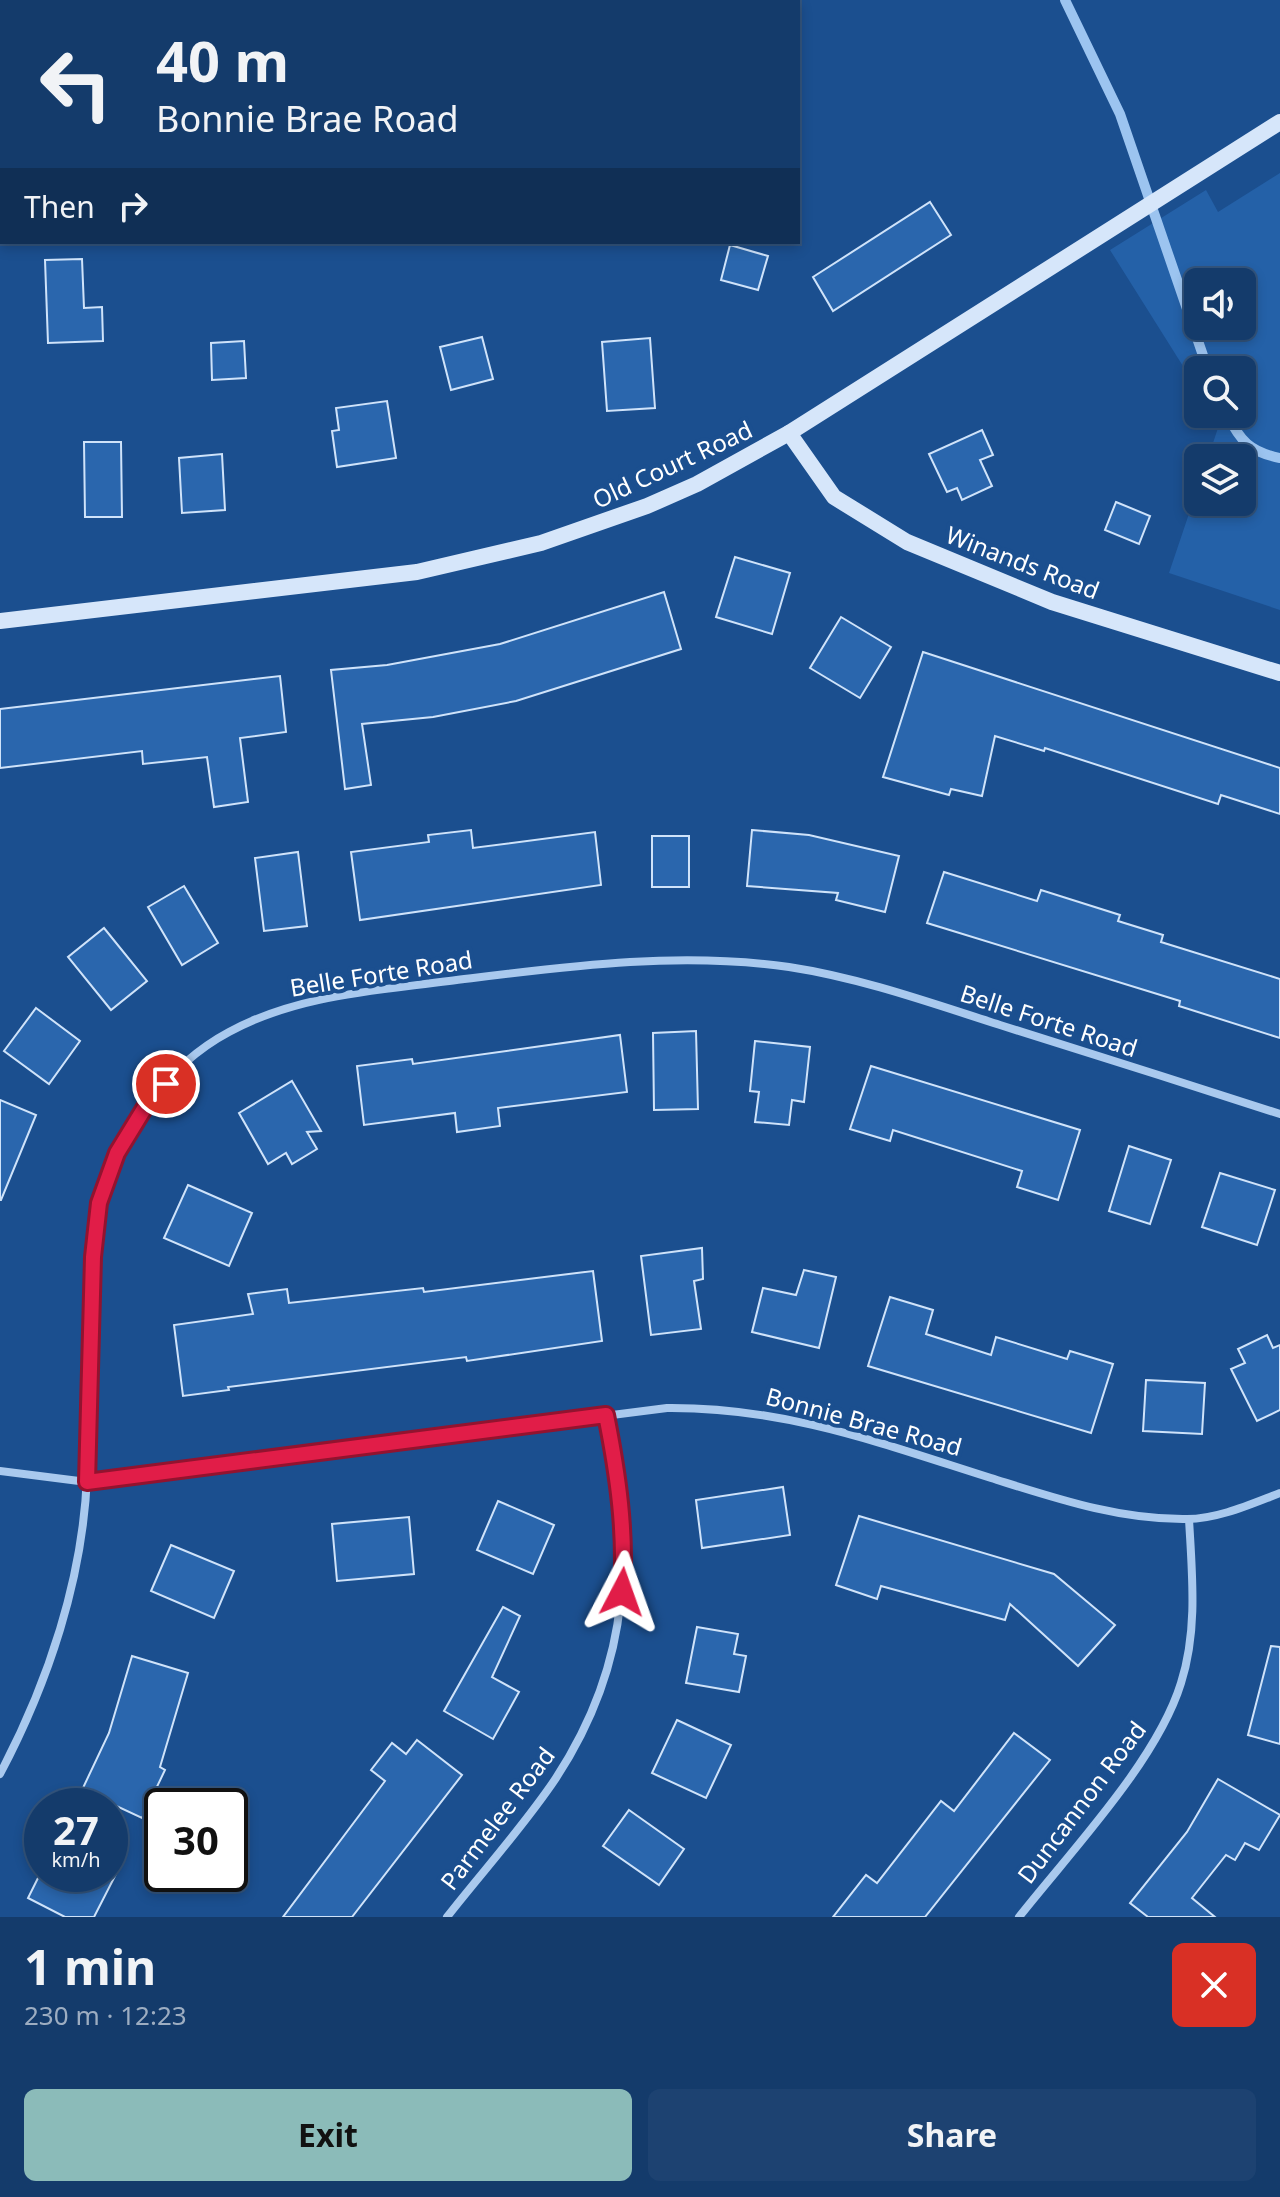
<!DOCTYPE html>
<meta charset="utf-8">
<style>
:root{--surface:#143b6b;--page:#1d4271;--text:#f1f3f6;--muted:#9dadc1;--line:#33557e;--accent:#8bbbb9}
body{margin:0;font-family:"Noto Sans",sans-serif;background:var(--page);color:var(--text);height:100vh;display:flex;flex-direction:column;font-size:30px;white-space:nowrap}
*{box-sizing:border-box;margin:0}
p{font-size:26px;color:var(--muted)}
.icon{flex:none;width:44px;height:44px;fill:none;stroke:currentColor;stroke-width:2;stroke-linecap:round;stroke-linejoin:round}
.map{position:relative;height:1917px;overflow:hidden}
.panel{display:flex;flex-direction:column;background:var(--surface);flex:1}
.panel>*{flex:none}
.banner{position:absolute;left:0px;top:0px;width:800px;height:244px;box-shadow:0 4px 12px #0003,0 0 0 2px var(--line);background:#143b6b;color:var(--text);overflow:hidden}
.controls{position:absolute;left:1184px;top:268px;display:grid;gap:16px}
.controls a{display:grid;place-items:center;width:72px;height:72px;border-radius:12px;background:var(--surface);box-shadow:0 4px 12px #0003,0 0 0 2px var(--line);font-size:40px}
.speed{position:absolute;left:24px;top:1788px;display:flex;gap:16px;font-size:40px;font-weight:700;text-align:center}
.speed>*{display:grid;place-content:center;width:104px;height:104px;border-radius:50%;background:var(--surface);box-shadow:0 4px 12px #0003,0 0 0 2px var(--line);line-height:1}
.speed small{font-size:20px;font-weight:400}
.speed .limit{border:4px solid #111;border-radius:12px;background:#fff;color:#111}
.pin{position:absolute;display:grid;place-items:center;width:68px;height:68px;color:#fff;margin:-34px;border:4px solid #fff;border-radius:50%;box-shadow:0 2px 8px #0007}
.me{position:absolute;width:88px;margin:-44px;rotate:4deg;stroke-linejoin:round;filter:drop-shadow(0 0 6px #0008)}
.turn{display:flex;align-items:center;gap:28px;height:168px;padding:0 24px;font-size:36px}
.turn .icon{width:104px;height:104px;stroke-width:2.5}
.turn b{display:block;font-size:56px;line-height:68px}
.then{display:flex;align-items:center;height:76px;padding:0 24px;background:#0003;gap:16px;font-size:30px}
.round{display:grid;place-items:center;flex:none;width:84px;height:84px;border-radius:12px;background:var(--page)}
.head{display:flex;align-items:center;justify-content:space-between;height:136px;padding:0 24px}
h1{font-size:48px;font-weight:700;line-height:60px}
.button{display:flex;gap:16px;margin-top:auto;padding:16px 24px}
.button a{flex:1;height:92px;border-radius:12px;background:var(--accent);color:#111;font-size:32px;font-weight:700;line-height:92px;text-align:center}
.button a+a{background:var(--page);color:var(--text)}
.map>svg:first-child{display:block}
.green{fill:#2461a8;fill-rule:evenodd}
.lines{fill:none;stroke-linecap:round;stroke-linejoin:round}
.stream{stroke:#9cc4f0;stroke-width:10}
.building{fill:#2a66ad;stroke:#cfe3fa;stroke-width:2}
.street{stroke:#a9c9ee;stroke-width:8}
.secondary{stroke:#d6e6fa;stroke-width:16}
.route-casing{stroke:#92132f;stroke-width:20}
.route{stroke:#e11d48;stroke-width:14}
.labels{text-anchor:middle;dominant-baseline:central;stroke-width:8;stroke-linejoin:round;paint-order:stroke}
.street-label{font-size:24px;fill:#fff;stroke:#1b4f8f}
</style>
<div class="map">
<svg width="1280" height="1917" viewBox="0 0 1280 1917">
<rect width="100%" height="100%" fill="#1b4f8f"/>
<path class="green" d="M1280 173V610L1169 573 1198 487V502H1242V458H1208L1219 425 1213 414H1242V370H1198V390L1110 250 1206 190 1218 212ZM1198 282H1242V326H1198Z"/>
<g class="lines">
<g class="stream">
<path d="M1065 0 1120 114 1208 370"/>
<path d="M1227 414C1240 441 1250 452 1280 458"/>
</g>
</g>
<g class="building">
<path d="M930 202 951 235 833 311 813 277Z"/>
<path d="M730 245 768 256 758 290 721 280Z"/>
<path d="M82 259 84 308 102 307 103 341 48 343 45 260Z"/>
<path d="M482 337 493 379 451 390 440 347Z"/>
<path d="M650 338 655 408 607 411 602 342Z"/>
<path d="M244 341 246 378 212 380 211 343Z"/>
<path d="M387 401 396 458 337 467 332 431 339 430 336 408Z"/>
<path d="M982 430 993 455 980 460 992 486 962 500 957 488 947 492 929 454Z"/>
<path d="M84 442H121L122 517H85Z"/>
<path d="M222 454 225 510 182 513 179 458Z"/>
<path d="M1116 502 1150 516 1139 544 1105 530Z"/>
<path d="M735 557 790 573 772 634 716 617Z"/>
<path d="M664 592 681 649 516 701 433 717 362 724 371 785 345 789 331 670 387 665 500 644Z"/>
<path d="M841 617 891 647 860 698 810 668Z"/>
<path d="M923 652 1280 768V814L1221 795 1218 804 1045 748 1044 751 995 736 982 796 951 789 949 795 883 777Z"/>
<path d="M280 676 286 732 240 738 248 802 214 807 207 757 143 764 142 751 0 768V709Z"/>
<path d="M471 830 473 848 595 832 601 885 360 920 351 852 429 842 428 835Z"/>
<path d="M752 830 809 835 899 856 885 912 836 900 838 893 747 886Z"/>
<rect x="652" y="836" width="37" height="51"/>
<path d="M298 852 307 926 264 931 255 858Z"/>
<path d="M944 872 1037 901 1041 890 1120 915 1118 921 1163 935 1161 942 1280 979V1038L1179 1006 1180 1001 927 923Z"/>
<path d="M184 886 218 943 182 965 148 907Z"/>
<path d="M104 928 147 981 111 1010 68 957Z"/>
<path d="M36 1008 80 1041 49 1084 4 1051Z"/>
<path d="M696 1031 698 1109 654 1110 653 1033Z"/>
<path d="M620 1035 627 1092 498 1108 500 1126 457 1132 455 1113 364 1125 357 1066 412 1059 413 1064Z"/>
<path d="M755 1041 810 1047 804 1102 792 1100 789 1125 755 1122 759 1092 750 1091Z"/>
<path d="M871 1066 1080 1130 1058 1200 1017 1187 1022 1171 893 1130 890 1141 850 1129Z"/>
<path d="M292 1081 321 1131 307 1132 317 1149 292 1164 286 1153 268 1164 239 1113Z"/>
<path d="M0 1100 36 1115 1 1200H0Z"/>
<path d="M1129 1146 1171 1160 1150 1224 1109 1211Z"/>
<path d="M1220 1173 1275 1190 1257 1245 1202 1227Z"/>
<path d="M188 1185 252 1213 229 1266 164 1238Z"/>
<path d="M702 1248 703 1279 694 1281 701 1329 651 1335 641 1256Z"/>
<path d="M804 1270 836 1277 819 1348 752 1332 763 1288 796 1295Z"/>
<path d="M593 1271 602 1341 467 1361 466 1357 228 1387 229 1390 183 1396 174 1325 253 1314 248 1294 287 1289 289 1303 423 1288 424 1292Z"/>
<path d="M890 1297 933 1310 926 1334 991 1355 996 1337 1067 1359 1070 1351 1113 1364 1091 1433 868 1366Z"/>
<path d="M1267 1335 1273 1348 1280 1345V1410L1257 1421 1231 1369 1245 1363 1238 1349Z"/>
<path d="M1146 1380 1205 1383 1202 1434 1143 1431Z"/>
<path d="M783 1487 790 1535 702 1548 696 1500Z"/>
<path d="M498 1501 554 1525 533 1574 477 1550Z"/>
<path d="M859 1516 1054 1574 1115 1625 1078 1666 1010 1604 1005 1620 881 1586 877 1599 836 1585Z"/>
<path d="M409 1517 414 1574 337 1581 332 1524Z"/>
<path d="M171 1545 234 1571 214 1618 151 1591Z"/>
<path d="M503 1607 520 1616 492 1677 519 1692 493 1739 444 1711Z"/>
<path d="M697 1627 738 1634 734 1654 746 1656 739 1692 686 1683Z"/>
<path d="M1271 1646 1280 1647V1744L1248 1735Z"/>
<path d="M132 1656 188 1673 160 1767 165 1770 142 1818 82 1790 109 1733Z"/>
<path d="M677 1720 731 1745 706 1798 652 1773Z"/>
<path d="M1014 1733 1050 1760 925 1917H833L866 1875 877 1883 941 1801 954 1811Z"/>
<path d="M417 1740 462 1775 352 1917H283L385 1781 371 1770 392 1743 406 1754Z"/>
<path d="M1218 1779 1280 1815 1259 1850 1245 1843 1235 1860 1226 1855 1192 1898 1215 1917H1148L1130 1903 1187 1832Z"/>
<path d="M629 1810 684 1849 659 1885 603 1846Z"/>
<path d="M40 1874H116L94 1917H65L28 1898Z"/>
</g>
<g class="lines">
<g class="street">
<path d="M0 1471 87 1482 667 1408C785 1407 880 1443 991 1478 1055 1498 1119 1520 1187 1519 1218 1519 1251 1504 1280 1493"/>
<path d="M0 1774C48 1683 83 1579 87 1476 90 1419 90 1362 91 1305 92 1271 91 1234 100 1201 117 1134 167 1065 229 1032 297 995 374 991 449 981 563 967 675 951 789 967 861 978 931 1003 1000 1025 1093 1054 1187 1084 1280 1114"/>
<path d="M447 1917C483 1871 524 1826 556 1778 635 1657 632 1550 606 1415"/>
<path d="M1019 1917C1071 1851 1157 1761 1181 1683 1198 1630 1192 1574 1189 1519"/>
</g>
<g class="secondary">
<path d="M789 433 834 497 907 542 1052 602 1280 673"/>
<path d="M0 621 417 572 541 543 647 506 697 484 789 433 1280 122"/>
</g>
</g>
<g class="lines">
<defs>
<path id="route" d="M166 1084 147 1104 117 1153 99 1203 93 1257 87 1482 606 1415C618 1475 626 1531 622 1592"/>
</defs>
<use href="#route" class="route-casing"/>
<use href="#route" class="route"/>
</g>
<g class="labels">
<g class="street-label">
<text transform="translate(672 464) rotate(-25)">Old Court Road</text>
<text transform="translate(1023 562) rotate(21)">Winands Road</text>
<text transform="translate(381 973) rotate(-9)">Belle Forte Road</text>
<text transform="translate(1049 1020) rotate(18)">Belle Forte Road</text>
<text transform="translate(864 1421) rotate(15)">Bonnie Brae Road</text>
<text transform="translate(1081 1802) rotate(-53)">Duncannon Road</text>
<text transform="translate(497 1818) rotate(-53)">Parmelee Road</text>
</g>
</g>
</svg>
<div class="controls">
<a><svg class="icon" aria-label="sound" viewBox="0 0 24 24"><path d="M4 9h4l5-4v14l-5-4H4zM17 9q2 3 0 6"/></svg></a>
<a><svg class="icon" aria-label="search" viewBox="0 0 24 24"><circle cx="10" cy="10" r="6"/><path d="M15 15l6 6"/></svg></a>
<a><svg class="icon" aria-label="layers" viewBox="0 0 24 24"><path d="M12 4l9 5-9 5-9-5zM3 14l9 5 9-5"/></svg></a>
</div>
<div class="speed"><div>27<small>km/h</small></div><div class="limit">30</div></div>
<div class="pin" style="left:166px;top:1084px;background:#d93025"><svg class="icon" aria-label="arrive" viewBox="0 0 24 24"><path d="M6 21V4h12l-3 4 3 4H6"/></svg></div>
<svg class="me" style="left:622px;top:1592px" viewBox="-20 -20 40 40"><path d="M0-17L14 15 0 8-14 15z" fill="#e11d48" stroke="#fff" stroke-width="4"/></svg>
<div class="banner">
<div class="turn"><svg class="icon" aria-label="left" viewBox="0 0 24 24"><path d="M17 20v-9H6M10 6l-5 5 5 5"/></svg><div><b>40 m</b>Bonnie Brae Road</div></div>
<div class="then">Then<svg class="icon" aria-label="right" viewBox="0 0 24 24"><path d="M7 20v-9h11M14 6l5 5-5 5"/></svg></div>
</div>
</div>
<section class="panel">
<div class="head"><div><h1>1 min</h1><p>230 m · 12:23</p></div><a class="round" style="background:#d93025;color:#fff"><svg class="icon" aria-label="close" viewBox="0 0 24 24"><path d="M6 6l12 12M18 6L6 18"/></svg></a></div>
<div class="button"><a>Exit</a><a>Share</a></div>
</section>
